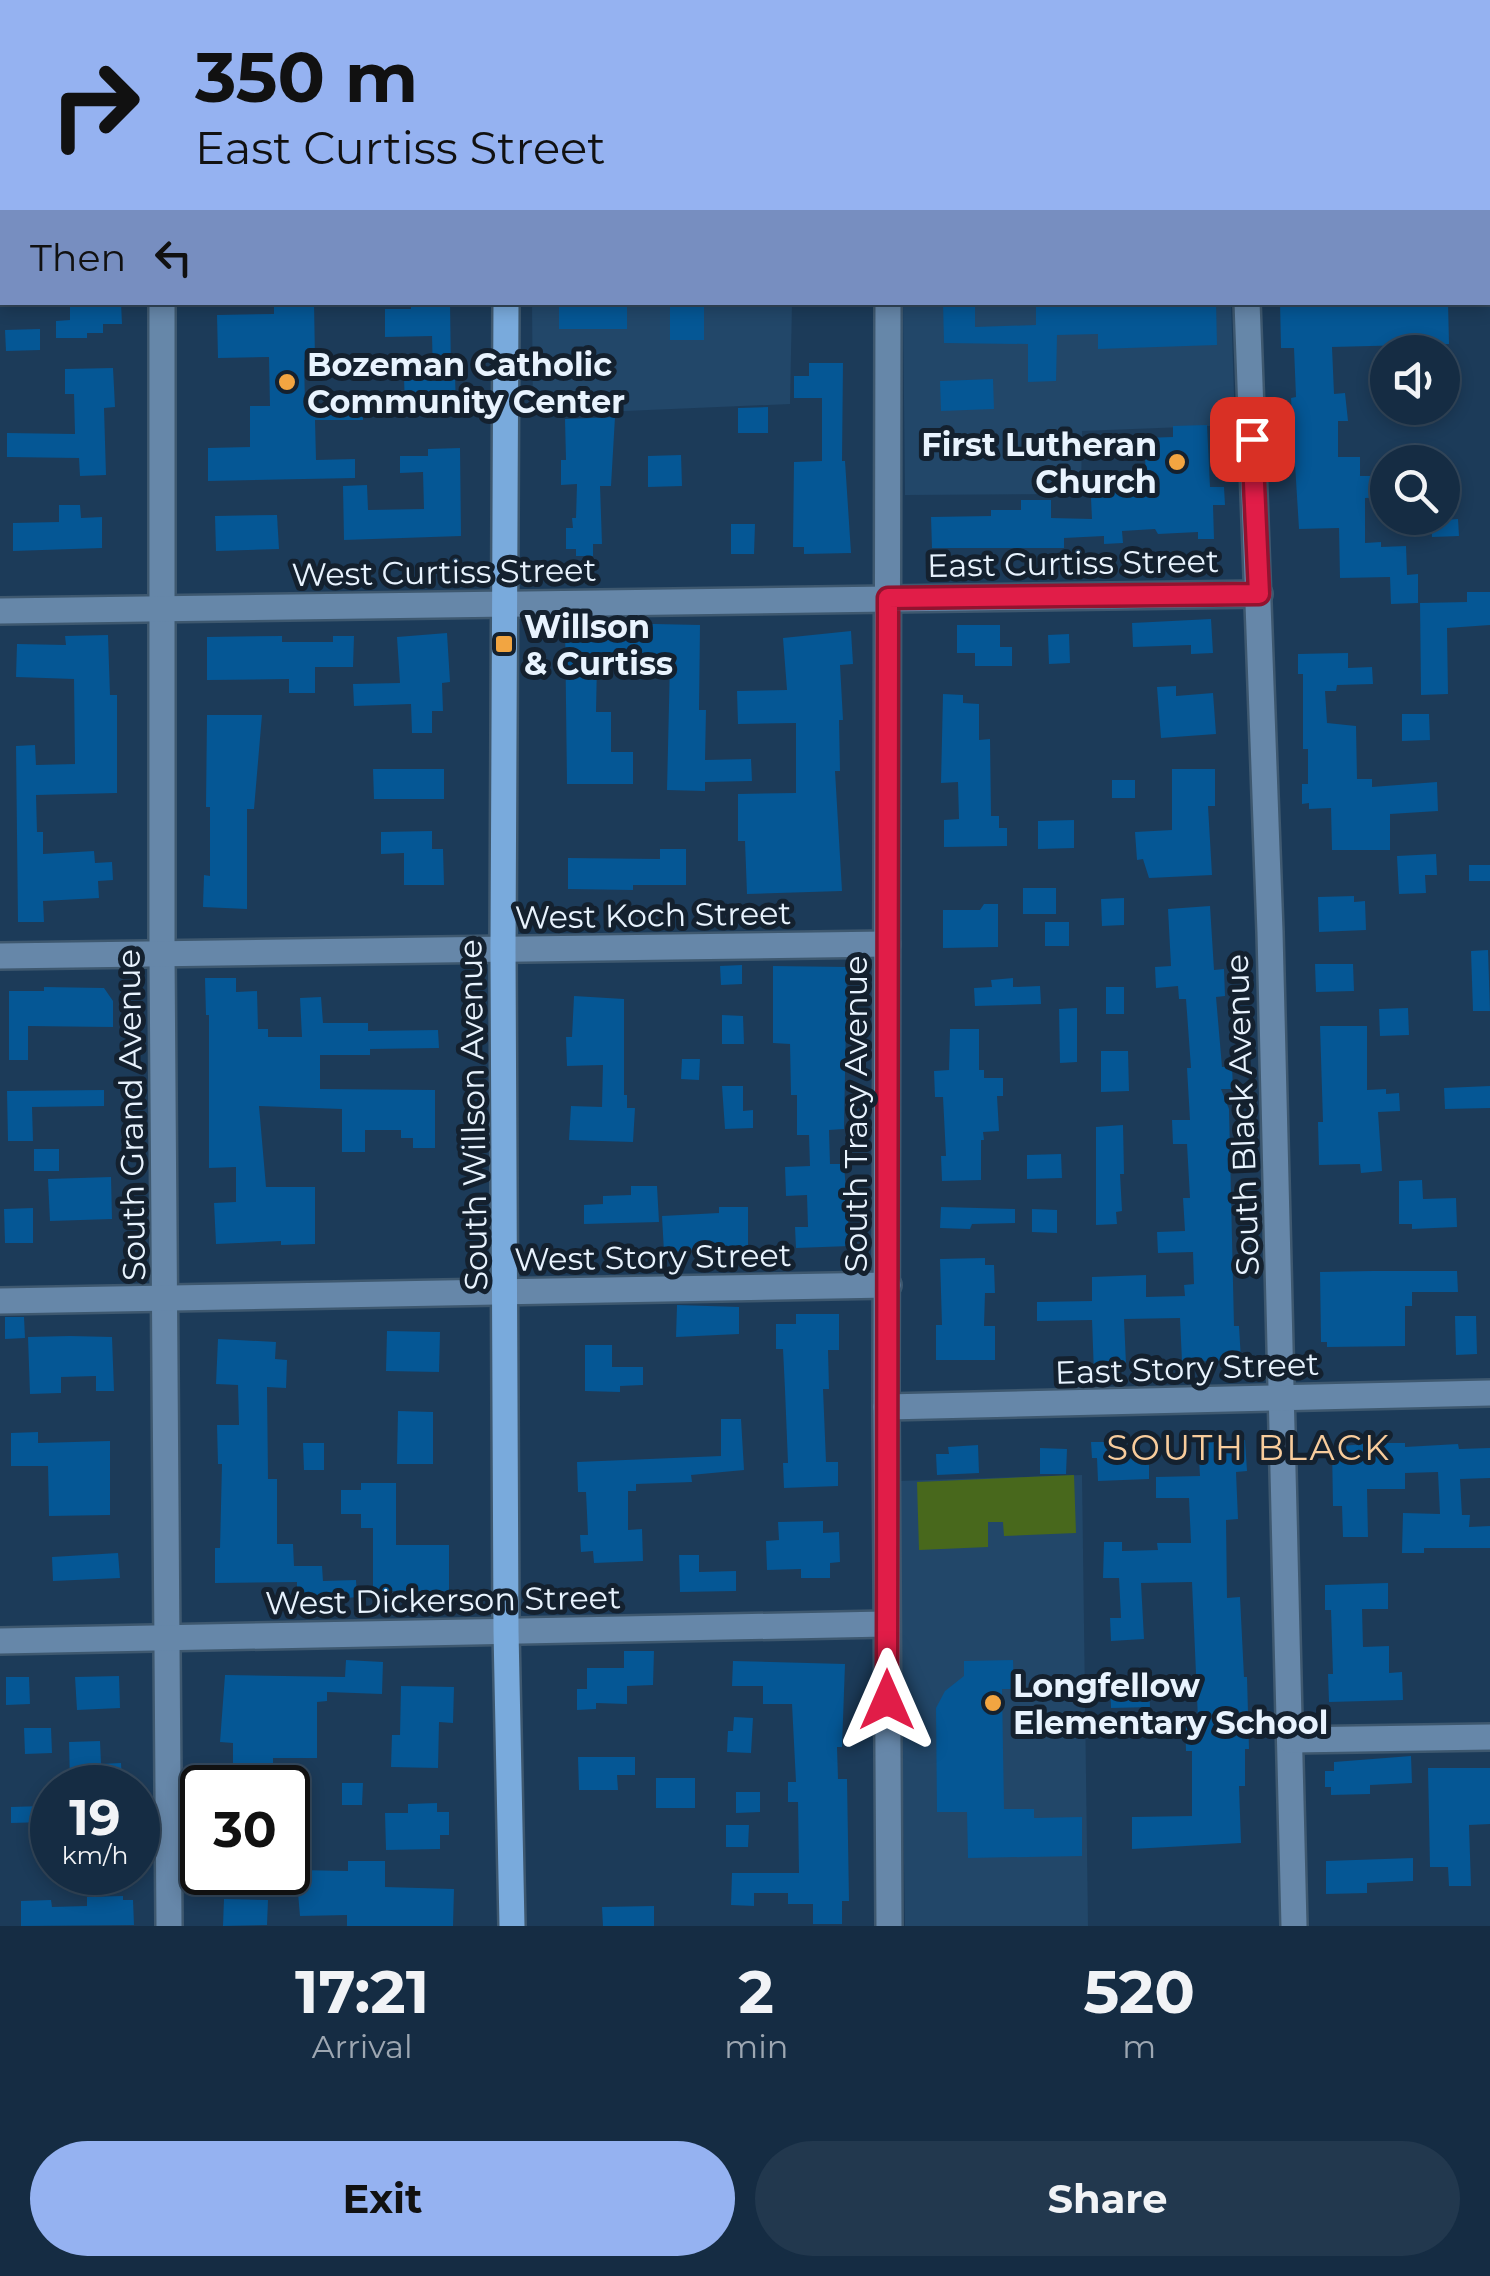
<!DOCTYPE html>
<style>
:root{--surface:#152c43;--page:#22384e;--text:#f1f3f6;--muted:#9da7b2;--line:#34485c;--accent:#95b2f1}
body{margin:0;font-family:Montserrat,sans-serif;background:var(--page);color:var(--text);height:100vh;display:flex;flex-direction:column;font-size:38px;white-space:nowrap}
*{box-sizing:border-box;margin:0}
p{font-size:32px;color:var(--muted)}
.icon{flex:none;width:55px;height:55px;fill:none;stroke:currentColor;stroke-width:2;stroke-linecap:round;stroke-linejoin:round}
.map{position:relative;height:1926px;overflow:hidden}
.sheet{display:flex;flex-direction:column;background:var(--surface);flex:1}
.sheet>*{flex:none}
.hud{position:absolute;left:0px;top:0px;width:1490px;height:305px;box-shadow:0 5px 15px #0003,0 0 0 2px var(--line);background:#95b2f1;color:#111;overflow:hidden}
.tools{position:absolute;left:1370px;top:335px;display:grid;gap:20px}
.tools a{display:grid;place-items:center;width:90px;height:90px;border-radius:50%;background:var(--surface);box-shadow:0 5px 15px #0003,0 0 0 2px var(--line);font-size:50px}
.speed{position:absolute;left:30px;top:1765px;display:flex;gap:20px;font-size:50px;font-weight:700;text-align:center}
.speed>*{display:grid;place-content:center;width:130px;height:130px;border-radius:50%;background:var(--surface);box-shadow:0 5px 15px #0003,0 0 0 2px var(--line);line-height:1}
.speed small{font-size:25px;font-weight:400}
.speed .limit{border:5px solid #111;border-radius:15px;background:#fff;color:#111}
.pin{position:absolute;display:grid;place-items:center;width:85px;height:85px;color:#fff;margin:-42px;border-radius:20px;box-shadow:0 5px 15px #0006}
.me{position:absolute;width:110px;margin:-55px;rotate:0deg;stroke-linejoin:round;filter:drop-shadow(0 0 8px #0008)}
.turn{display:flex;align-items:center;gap:35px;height:210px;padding:0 30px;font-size:45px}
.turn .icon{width:130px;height:130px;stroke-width:2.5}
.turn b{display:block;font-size:70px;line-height:85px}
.then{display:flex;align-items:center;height:95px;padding:0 30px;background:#0003;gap:20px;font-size:38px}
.eta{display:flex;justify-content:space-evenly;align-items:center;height:170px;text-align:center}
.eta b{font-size:60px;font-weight:700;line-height:70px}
.action{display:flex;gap:20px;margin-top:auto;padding:20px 30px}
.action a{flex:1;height:115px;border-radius:60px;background:var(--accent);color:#111;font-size:40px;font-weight:700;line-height:115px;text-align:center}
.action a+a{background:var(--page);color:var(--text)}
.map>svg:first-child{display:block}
.built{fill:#224769}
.green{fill:#48681c}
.building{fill:#055795}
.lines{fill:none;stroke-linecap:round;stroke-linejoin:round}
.minor-casing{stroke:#3e586f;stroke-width:30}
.major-casing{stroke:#3e586f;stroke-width:30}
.minor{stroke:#6687a9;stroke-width:25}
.major{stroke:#79aadc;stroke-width:25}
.route-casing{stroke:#92132f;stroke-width:25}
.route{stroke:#e11d48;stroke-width:18}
.poi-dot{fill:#f2a541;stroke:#14212f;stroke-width:4}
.labels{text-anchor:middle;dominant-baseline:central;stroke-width:10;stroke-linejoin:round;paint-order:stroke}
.poi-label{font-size:32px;font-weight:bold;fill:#e8f3fe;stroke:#14212f;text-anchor:start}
.street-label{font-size:32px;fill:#e8f3fe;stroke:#14212f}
.neighbourhood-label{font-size:35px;letter-spacing:2.5px;fill:#f8cc9c;stroke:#14212f}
</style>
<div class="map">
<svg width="1490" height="1926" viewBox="0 0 1490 1926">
<rect width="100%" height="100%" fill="#1c3b59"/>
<g class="built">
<path d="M0 0 138 2H2L0 235Z"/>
<path d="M179 0H1490V51L1488 2H178Z"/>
<path d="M532 303H792L790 404 533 415Z"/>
<path d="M903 303H1231L1235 425 1082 431 1081 494 905 495Z"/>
<path d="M1082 1475 1088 1926H905L898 1481Z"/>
</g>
<path class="green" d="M1074 1475 1076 1533 1004 1536 1003 1522H988V1547L919 1550 917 1482Z"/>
<g class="building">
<path d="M85 302H121L122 324H103V333H87V338H56V321L70 320V307L85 306Z"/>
<path d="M274 302H314L315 359 304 360 305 404H338V394L363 395V420H315L316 460 355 459V478L208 481V448L250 447V406H270L269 357 218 358 217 315 274 314Z"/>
<path d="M411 302H450L451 374H455L456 410 405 412 404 376 433 375 432 336 385 337V309H411Z"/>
<rect x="559" y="302" width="68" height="27"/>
<rect x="670" y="302" width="34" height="38"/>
<path d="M943 302H975V327L1036 325V302H1216L1217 345 1098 349V334L1057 335 1056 381 1028 382V344L944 343Z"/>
<path d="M1280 302H1448L1449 344 1332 347 1334 394 1345 393 1348 421H1338V457H1360V476H1388V497L1365 498V543L1381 542V547L1406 546 1407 575 1418 574V603L1391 604 1390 577 1340 578 1339 528 1299 529 1291 398 1296 397 1294 348H1281Z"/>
<path d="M40 329V350L6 351 5 330Z"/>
<path d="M809 363H843L842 461H845L851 553 804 554V547H793L794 462 822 461V398H794V376H809Z"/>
<path d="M113 368 115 407 104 408 106 475 80 476 79 458 7 457V433L75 434 74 394H65V369Z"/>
<path d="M993 379 994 409 941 411 940 381Z"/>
<path d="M768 407V433H738V408Z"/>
<path d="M615 417 611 486H600L602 544H593V556H576V549H566V528H573L572 518H576L577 484 561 485V460H566L565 419Z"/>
<path d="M1207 425 1210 487H1224L1225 505H1213L1214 539H1198V532L1158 534 1155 529 1122 531 1123 543 1104 544V536L1064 538V548H932L931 517 991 516V510H1021V500H1051V518L1092 519 1091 498H1095V476H1146L1144 438 1173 437V426Z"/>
<path d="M460 448 461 536 344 540 343 486 367 485 368 510 424 509 423 472 400 473V456H428V449Z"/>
<path d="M681 455 682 486 648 487V456Z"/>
<path d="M59 505H80L81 518 102 517V548L13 551V523L59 522Z"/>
<path d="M277 515 279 549 216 551 215 516Z"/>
<path d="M1458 519 1459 536 1432 537 1431 521Z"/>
<path d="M731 524H755L754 554H731Z"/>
<path d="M1467 592H1490V625L1447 628 1448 694 1421 695 1420 603 1467 602Z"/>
<path d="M1211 619 1213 653 1191 654V645L1133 647 1132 623Z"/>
<path d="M565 622 700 625 699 710H706L705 760 751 759 752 781 705 782V791L667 790 670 662H629L597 663 596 712H611V752H633V784H567Z"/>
<path d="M957 625H1000V647H1012V666H975V653H957Z"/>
<path d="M851 631 853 664 840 665 843 720H839L840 771H835L842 891 747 894 745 841H738V794L796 793V723L738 724 737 691 787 690 783 638Z"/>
<path d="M447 633 450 682 442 683 443 711H432V733H412L411 704 354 706 353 684 400 683 397 637Z"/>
<path d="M1069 634 1070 663 1049 664 1048 635Z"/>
<path d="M108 635 110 695H117V793L36 795 37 832H43V854L94 851 95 863 112 862 113 880 98 881 99 898 43 901 44 922H18L16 746 35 745 36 765 75 764 74 679 16 677 17 644 66 645 65 636Z"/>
<path d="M282 636V642H333V636H354L353 667H315V693H289V679L207 680V637Z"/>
<path d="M1348 653V668L1372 667 1373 684 1337 685 1336 691H1325L1327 723 1356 726 1357 779H1372V787L1437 782 1438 811 1390 814V850H1332L1331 808 1309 809V803L1302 804V784H1308V749H1303V674H1298V654Z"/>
<path d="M1176 686V696L1213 693 1216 734 1161 738 1157 687Z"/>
<path d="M943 694 963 695V703L979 704V740L990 739 991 816H999V828H1007V846L944 847V820L959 819 958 782 941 783Z"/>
<path d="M1402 714H1429L1430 740 1402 741Z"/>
<path d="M207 715H262L254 809H247V909L203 907 204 875 210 876V807H206Z"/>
<path d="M373 769H444V799H374Z"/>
<path d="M1172 769H1215V806H1208L1212 875 1149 878 1143 859 1137 860 1135 832 1172 830Z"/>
<rect x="1112" y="780" width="23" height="18"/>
<path d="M1074 820V848L1038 849V821Z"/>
<path d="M432 831V849H443L444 885H404V853L381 854V832Z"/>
<path d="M660 849H686V885H633V890L568 889V858L660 859Z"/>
<path d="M1436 854 1437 875H1425L1426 893 1399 894 1397 856Z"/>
<rect x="1469" y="865" width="21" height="16"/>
<rect x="1023" y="888" width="33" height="26"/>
<path d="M1354 896V902L1365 901 1366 930 1319 932 1318 897Z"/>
<path d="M1124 898V925L1102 926 1101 899Z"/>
<path d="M984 904H998V947L943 948V910H980Z"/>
<path d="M1210 906 1214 970 1224 969 1225 996 1216 997 1222 1067 1232 1066 1233 1089H1221L1229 1109 1234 1326H1239L1241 1360 1182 1362 1180 1318 1124 1319 1126 1364 1120 1366V1373L1094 1374 1092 1320 1037 1321V1302L1092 1301V1277L1146 1275V1297L1185 1296 1184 1285 1194 1284 1193 1252 1158 1253 1157 1232 1185 1231 1183 1198H1190L1187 1144H1173L1172 1120H1190L1187 1068H1191L1186 999H1179L1178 986 1156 988 1155 967 1171 966 1168 909Z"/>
<rect x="1045" y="922" width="24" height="24"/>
<path d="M1488 950 1490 1011H1473L1471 951Z"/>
<path d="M1315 964H1353L1354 991 1316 992Z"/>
<path d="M742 965V984L721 985 720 966Z"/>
<path d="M773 966 847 967 844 1129 829 1130 830 1164H844L850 1246 796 1248 795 1227H808L807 1195 786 1196 785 1167 810 1166 809 1135H797V1095H791L790 1044 773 1043Z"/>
<path d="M205 978H236V992L257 991 258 1029H268V1037H302L300 998 321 997 323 1023H368V1031L438 1030 439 1048 370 1049V1055H320V1089L435 1090V1148H413V1138H401V1130H365V1152H342V1109L259 1106 266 1187H315V1244L281 1245V1241L216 1244 214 1203 236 1202V1167L209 1168V1015H206Z"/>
<path d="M1013 978V987L1040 986 1041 1004 975 1006 974 988 992 987 991 980Z"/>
<path d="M44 987 104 988 113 1001V1027L28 1026V1060H9V991H44Z"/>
<rect x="1106" y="987" width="18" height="27"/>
<path d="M574 996 624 999V1095H627V1108H635L633 1142 569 1140 571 1106 602 1107 603 1065 567 1066 566 1037H572Z"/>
<path d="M1077 1008V1062L1060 1063 1059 1009Z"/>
<path d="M1408 1008 1409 1035 1380 1036 1379 1009Z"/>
<path d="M722 1015 743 1016 744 1044H722Z"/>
<path d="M1320 1026H1367V1090L1386 1089V1094L1399 1093 1400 1111 1378 1112 1382 1171 1361 1173 1360 1164 1319 1165 1318 1122H1323Z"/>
<path d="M950 1029H979V1070H984V1078H1003V1096H997L999 1131 983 1132 984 1140H981V1180L942 1181 941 1156H946L943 1097H935L934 1071 949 1070Z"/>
<path d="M1101 1051H1128L1129 1091 1101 1092Z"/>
<path d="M682 1059H700L699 1080 681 1079Z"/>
<path d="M722 1086H743V1111L753 1110V1128L725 1129Z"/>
<path d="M1490 1086V1108L1445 1109 1444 1088Z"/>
<path d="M104 1090V1106L32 1107 33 1141H8L7 1091Z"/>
<path d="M1123 1125 1124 1174H1120L1122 1211 1116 1212 1117 1224 1096 1225V1127Z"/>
<rect x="34" y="1149" width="25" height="22"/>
<path d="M1061 1154 1062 1178 1027 1179V1155Z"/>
<path d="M111 1177 112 1219 50 1221 48 1179Z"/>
<path d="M1422 1180 1423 1199 1456 1198 1457 1227 1412 1229V1224H1399V1181Z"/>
<path d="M631 1186H657L659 1222 584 1224V1205L603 1204V1196L631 1195Z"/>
<path d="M719 1207H748V1252L719 1253V1249L664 1252 662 1216 719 1213Z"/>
<path d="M941 1207 1015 1209V1223L972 1224 970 1229 940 1228Z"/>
<path d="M33 1208V1243H5L4 1209Z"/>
<path d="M1032 1209 1057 1210V1233L1032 1232Z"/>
<path d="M985 1258V1265H994L995 1293H985L984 1326H995V1360H936V1325H942L940 1259Z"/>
<path d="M1372 1271H1457L1458 1292H1412V1306H1405V1346L1327 1347V1342H1321L1320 1272Z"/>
<path d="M677 1305 739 1307V1334L676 1337Z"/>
<path d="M796 1314H839V1350H828L829 1389H823L826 1462H838V1486L784 1488 783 1463H788L785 1390 783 1349H776V1324H796Z"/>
<path d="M1455 1316H1476L1477 1354 1456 1355Z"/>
<path d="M5 1317H24L25 1338 5 1339Z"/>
<path d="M387 1331 440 1332 439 1372 386 1371Z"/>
<path d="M70 1336 112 1337 114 1391H96V1376L61 1377V1393L30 1394 28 1337Z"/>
<path d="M218 1339 276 1342 275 1359 287 1360 286 1388 267 1387 268 1479H277V1544H293L294 1566H322L323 1581 356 1580 357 1597 297 1603V1582L215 1583V1548H220L222 1464H218L217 1425H239L238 1385 216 1384Z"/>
<path d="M585 1345H612V1367H643V1385L620 1386V1392L585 1391Z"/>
<path d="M398 1411 433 1412V1464H397Z"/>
<path d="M721 1419H741L744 1470 691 1475 692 1482 636 1484V1491H628V1530L642 1529 643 1561 594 1563 593 1551 581 1552 580 1535H588L586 1492H578L577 1462 721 1456Z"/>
<path d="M38 1432V1443L110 1441V1515L49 1516 48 1466H11V1433Z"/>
<path d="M1245 1440 1247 1471 1236 1472 1238 1519 1226 1520 1227 1598 1240 1597 1244 1677H1247L1249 1749H1245V1786H1239L1241 1843 1132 1849V1817L1192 1816V1751H1186L1185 1721 1198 1720 1192 1582 1141 1583 1144 1639 1111 1641 1110 1618H1121L1119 1578H1103L1104 1542H1122V1551L1158 1550 1157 1543H1191L1189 1498H1156V1477L1200 1476 1198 1443Z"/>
<path d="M1091 1442H1122V1459L1149 1458V1479L1098 1481 1097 1458H1092Z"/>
<path d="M303 1443H324V1470H304Z"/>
<path d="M1374 1443H1405V1447L1458 1444 1459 1449 1490 1448V1478L1460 1479 1462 1515H1470L1469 1527 1490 1526V1548H1424V1553H1402L1403 1513 1440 1514 1438 1472 1405 1473V1489H1367L1368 1537H1343L1342 1506H1333L1332 1447Z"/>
<path d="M978 1445 979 1473 937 1475 936 1454H949L948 1447Z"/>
<path d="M1040 1448 1067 1449 1066 1474H1040Z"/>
<path d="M361 1483H396V1545H449V1591H373V1528H361V1514H341V1490H361Z"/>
<path d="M823 1521V1533L839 1532 840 1562 830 1563V1578H801V1569L767 1570 766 1541 779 1540 778 1522Z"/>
<path d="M118 1553 120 1578 53 1581 52 1557Z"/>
<path d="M679 1555H699V1572L736 1571V1591L680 1592Z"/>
<path d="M1388 1583V1609H1362L1363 1647 1389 1646V1673L1402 1672 1403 1700 1329 1702 1328 1674H1333L1331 1610H1325V1585Z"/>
<path d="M624 1651H654L653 1685 627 1686V1704L596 1703V1709L577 1710V1689H587V1668H624Z"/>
<path d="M346 1660 383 1662 382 1694 327 1692V1701L317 1702V1758H273V1772L233 1771V1743L220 1742 225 1675 345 1677Z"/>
<path d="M1013 1660 1014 1689H1002L1004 1809H1034V1818L1082 1817V1856L968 1858 967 1812H937L936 1708 945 1691 964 1676V1661Z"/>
<path d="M733 1661 845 1664 842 1747H837L838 1779H847L849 1901H842V1924H813V1904H788V1893H754V1906L731 1905 732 1873H799L798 1802H788V1782H796L792 1704H763V1686H732Z"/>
<path d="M119 1676 120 1708 77 1710 75 1677Z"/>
<path d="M6 1677H29L30 1704 6 1705Z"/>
<path d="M1149 1683 1150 1707 1111 1708 1110 1685Z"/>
<path d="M401 1686 454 1687 453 1723 439 1722 438 1768 391 1767 392 1735H400Z"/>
<path d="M734 1717 753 1718 751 1753 727 1752 728 1731H733Z"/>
<path d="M24 1728H51L52 1753 25 1754Z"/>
<path d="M100 1741 101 1764 121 1763 122 1782 70 1783 69 1742Z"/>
<path d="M1411 1756 1412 1783 1370 1785V1794L1331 1795V1787H1325V1771H1334V1762Z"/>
<path d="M578 1757H635V1775H617L618 1790H579Z"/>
<path d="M1428 1768H1490V1824L1469 1825 1471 1886H1449L1448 1867H1430Z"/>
<rect x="656" y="1778" width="39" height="30"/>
<path d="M342 1783H363L362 1805H342Z"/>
<path d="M736 1792H760V1812L736 1813Z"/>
<path d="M437 1803V1812H449V1835H440V1849L386 1850 385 1813H408V1804Z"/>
<path d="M44 1806 45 1822 11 1823V1807Z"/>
<path d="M726 1825H749L748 1847H726Z"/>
<path d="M1413 1858V1881L1367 1883V1893L1326 1894V1861Z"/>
<path d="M348 1861H385V1887L454 1889 453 1926H347V1915L300 1916 296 1870 348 1871Z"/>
<path d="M123 1896V1900H133L134 1925 21 1926V1901L51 1900 52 1907 87 1906V1897Z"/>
<path d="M224 1899 268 1900 267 1925 223 1926Z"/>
<path d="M654 1906V1926H603L602 1907Z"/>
</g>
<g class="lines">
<defs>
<g id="minor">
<path d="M885 0V2"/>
<path d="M1237 0V2"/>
<path d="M162 2V0"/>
<path d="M1488 227H1490"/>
<path d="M0 259H2"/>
<path d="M162 302V954L169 1926"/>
<path d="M888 302 886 1407 889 1926"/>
<path d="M1247 302 1270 932 1294 1926"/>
<path d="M0 611 1259 594"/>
<path d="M0 956 887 944"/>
<path d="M0 1301 888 1285"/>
<path d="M886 1407 1490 1393"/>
<path d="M0 1641 886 1624"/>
<path d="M1291 1740 1490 1737"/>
</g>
<g id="major">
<path d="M500 0V2"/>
<path d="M506 302 503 950 506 1631 512 1926"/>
</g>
</defs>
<use href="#minor" class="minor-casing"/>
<use href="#major" class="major-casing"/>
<use href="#minor" class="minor"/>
<use href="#major" class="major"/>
</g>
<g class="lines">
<defs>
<path id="route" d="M887 1700 888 598 1259 594 1252 439"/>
</defs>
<use href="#route" class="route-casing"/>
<use href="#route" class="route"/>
</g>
<g class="poi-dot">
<circle cx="287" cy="382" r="10"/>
<circle cx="1177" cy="462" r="10"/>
<rect x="494" y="634" width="20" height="20" rx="5"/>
<circle cx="993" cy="1703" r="10"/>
</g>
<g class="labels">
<g class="poi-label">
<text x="307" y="364">Bozeman Catholic<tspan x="307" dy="37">Community Center</tspan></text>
<text x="1157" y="444" text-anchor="end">First Lutheran<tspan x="1157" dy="37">Church</tspan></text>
<text x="524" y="626">Willson<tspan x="524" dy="37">&amp; Curtiss</tspan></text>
<text x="1013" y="1685">Longfellow<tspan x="1013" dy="37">Elementary School</tspan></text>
</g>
<g class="street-label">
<text transform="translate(1073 563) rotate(-1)">East Curtiss Street</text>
<text transform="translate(444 572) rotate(-1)">West Curtiss Street</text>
<text transform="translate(653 915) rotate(-1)">West Koch Street</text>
<text transform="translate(855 1114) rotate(-90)">South Tracy Avenue</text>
<text transform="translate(131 1115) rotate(-91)">South Grand Avenue</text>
<text transform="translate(473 1115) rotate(-91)">South Willson Avenue</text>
<text transform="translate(1242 1115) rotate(-92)">South Black Avenue</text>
<text transform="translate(653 1257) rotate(-1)">West Story Street</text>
<text transform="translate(1187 1368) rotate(-2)">East Story Street</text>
<text transform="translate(443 1600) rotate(-1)">West Dickerson Street</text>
</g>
<g class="neighbourhood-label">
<text x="1249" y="1447">SOUTH BLACK</text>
</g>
</g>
</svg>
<div class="tools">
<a><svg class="icon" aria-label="sound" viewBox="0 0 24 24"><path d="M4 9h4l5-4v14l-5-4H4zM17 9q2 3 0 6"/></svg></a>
<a><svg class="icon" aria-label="search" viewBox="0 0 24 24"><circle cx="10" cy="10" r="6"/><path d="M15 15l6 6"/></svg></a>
</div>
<div class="speed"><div>19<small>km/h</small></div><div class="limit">30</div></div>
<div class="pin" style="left:1252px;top:439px;background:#d93025"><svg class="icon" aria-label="arrive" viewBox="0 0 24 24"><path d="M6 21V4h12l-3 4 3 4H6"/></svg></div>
<svg class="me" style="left:887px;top:1700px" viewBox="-20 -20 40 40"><path d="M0-17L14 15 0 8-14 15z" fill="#e11d48" stroke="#fff" stroke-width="4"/></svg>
<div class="hud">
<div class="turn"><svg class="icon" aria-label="right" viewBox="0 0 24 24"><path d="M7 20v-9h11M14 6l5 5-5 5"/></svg><div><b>350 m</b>East Curtiss Street</div></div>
<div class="then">Then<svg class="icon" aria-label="left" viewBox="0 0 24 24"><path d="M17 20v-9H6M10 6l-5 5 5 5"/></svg></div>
</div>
</div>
<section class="sheet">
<div class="eta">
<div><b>17:21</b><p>Arrival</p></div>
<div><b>2</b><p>min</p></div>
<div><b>520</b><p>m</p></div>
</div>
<div class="action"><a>Exit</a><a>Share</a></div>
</section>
